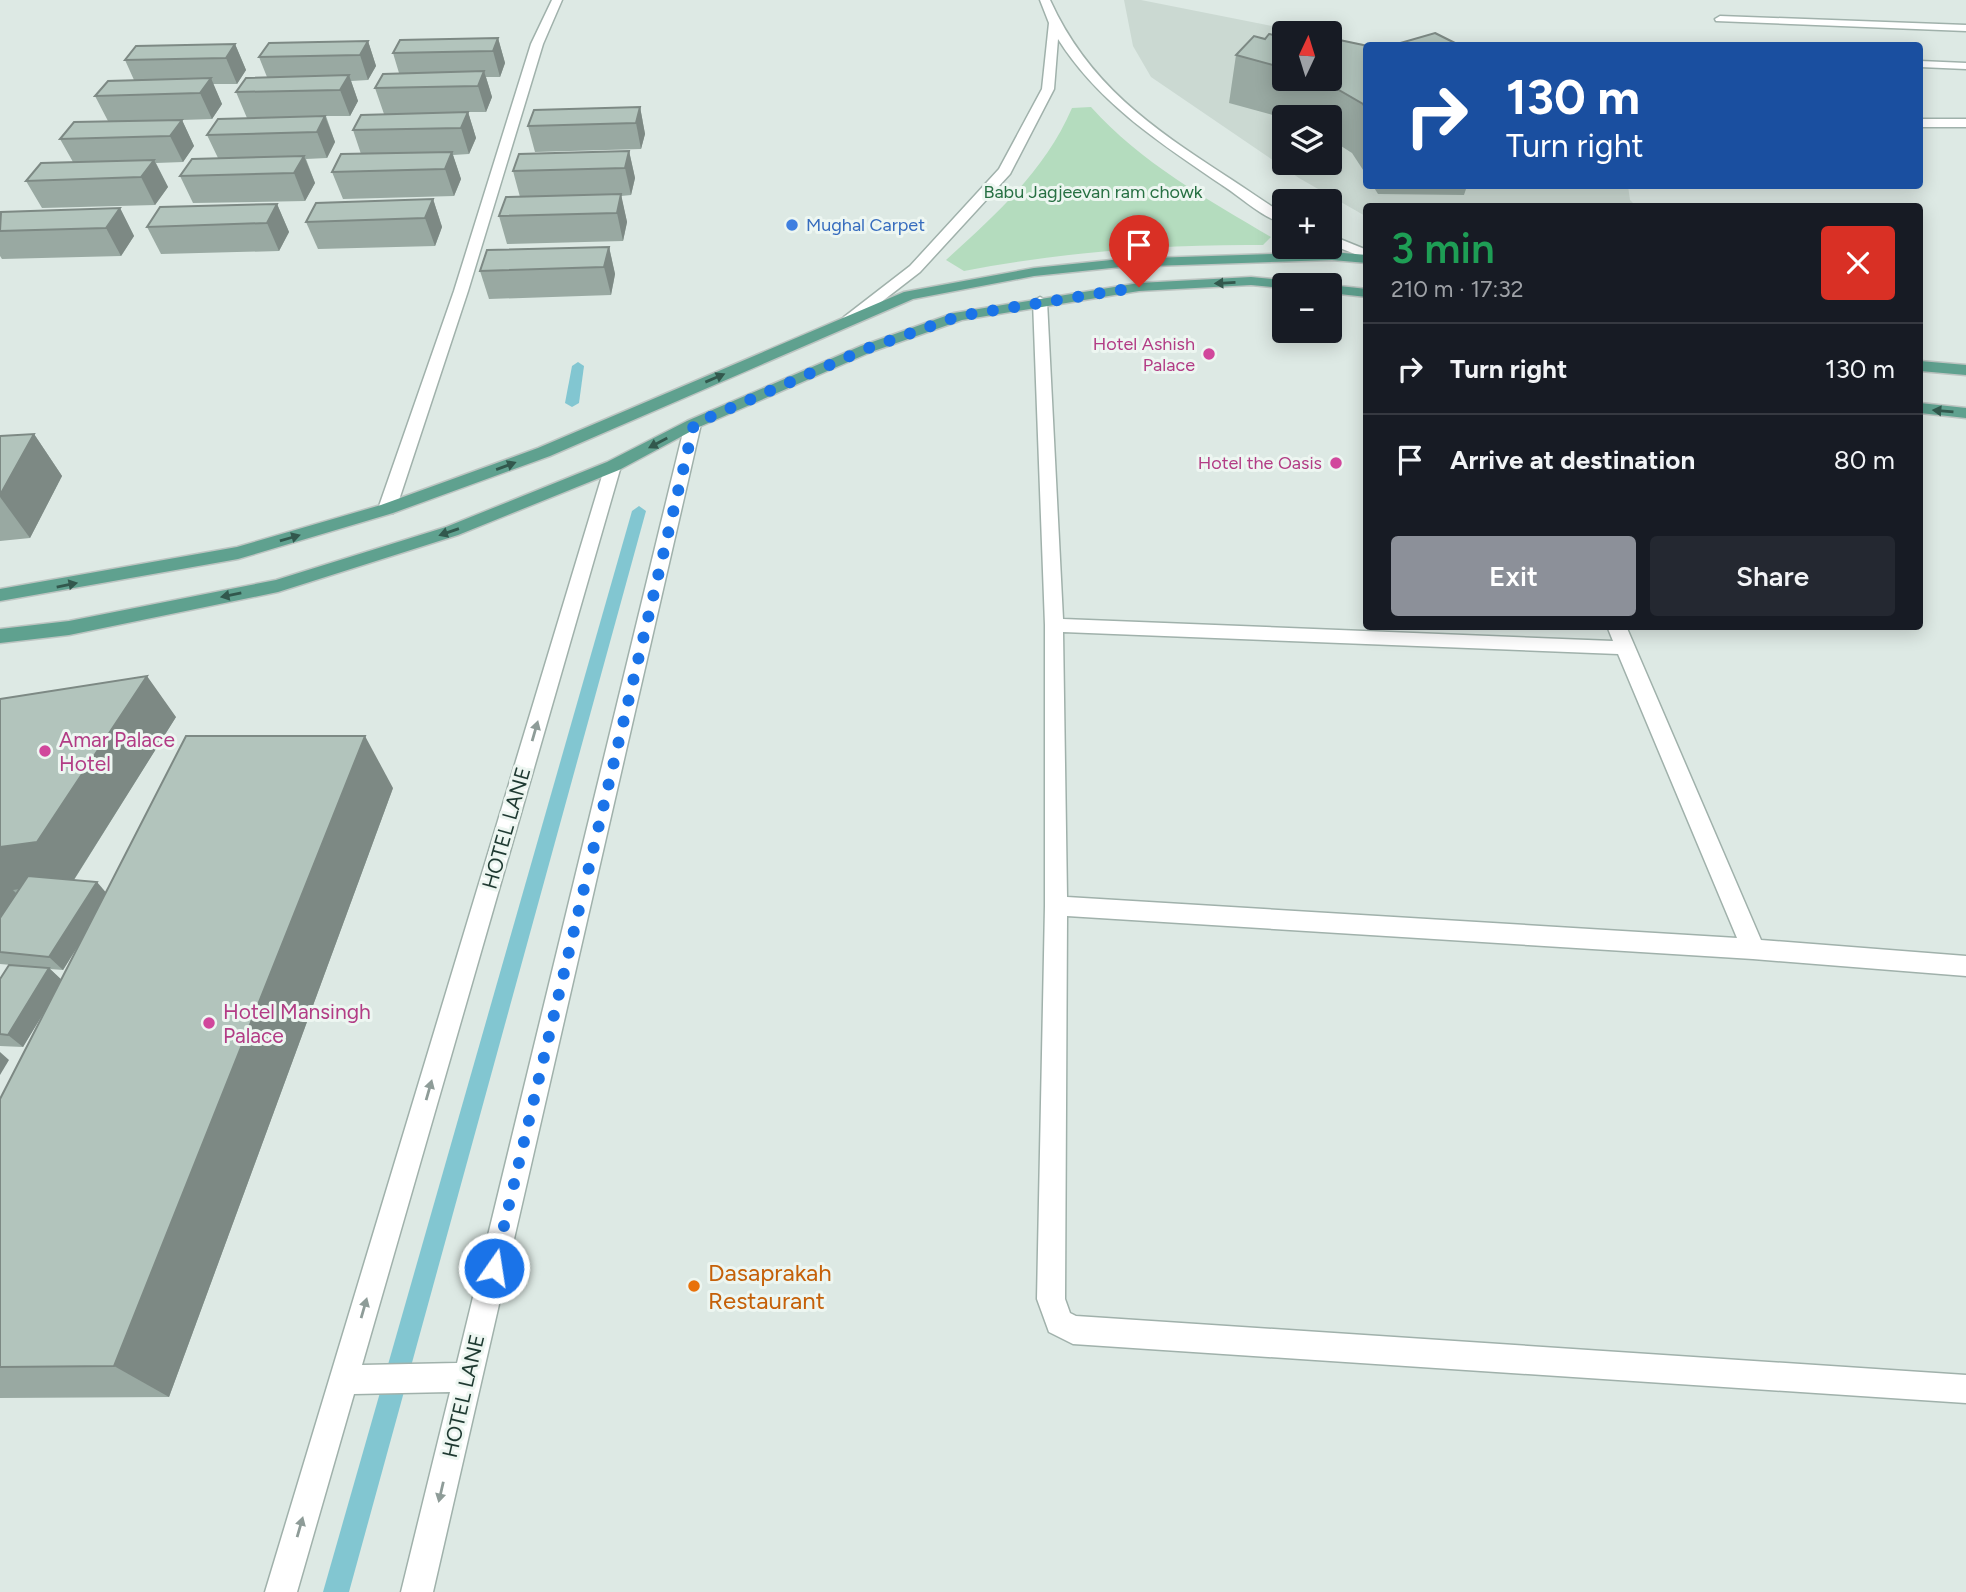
<!DOCTYPE html>
<meta charset="utf-8">
<style>
:root{--surface:#171b24;--page:#242831;--text:#f1f3f6;--muted:#9ea1a6;--line:#363941;--accent:#8c9099}
body{margin:0;font-family:Figtree,sans-serif;background:var(--page);color:var(--text);height:100vh;display:flex;flex-direction:column;font-size:26px;white-space:nowrap}
*{box-sizing:border-box;margin:0}
p{font-size:23px;color:var(--muted)}
.icon{flex:none;width:38px;height:38px;fill:none;stroke:currentColor;stroke-width:2;stroke-linecap:round;stroke-linejoin:round}
.map{position:relative;flex:1;overflow:hidden}
.side{position:absolute;left:1363px;top:203px;width:560px;height:427px;display:flex;flex-direction:column;background:var(--surface);border-radius:7px;box-shadow:0 4px 18px #0003}
.side>*{flex:none}
.top-card{position:absolute;left:1363px;top:42px;width:560px;height:147px;border-radius:7px;box-shadow:0 4px 18px #0003;background:#1a4fa0;color:#fff;overflow:hidden}
.needle{width:46px;rotate:4deg}
.tools{position:absolute;left:1272px;top:21px;display:grid;gap:14px}
.tools a{display:grid;place-items:center;width:70px;height:70px;border-radius:7px;background:var(--surface);box-shadow:0 4px 18px #0003;font-size:35px}
.pin{position:absolute;display:grid;place-items:center;width:60px;height:60px;color:#fff;margin:-72px -30px;border-radius:50% 50% 50% 0;rotate:-45deg;box-shadow:0 0 7px #0007}
.pin .icon{rotate:45deg}
.me{position:absolute;width:77px;margin:-38px;rotate:13deg;stroke-linejoin:round;filter:drop-shadow(0 0 5px #0008)}
.turn{display:flex;align-items:center;gap:24px;height:147px;padding:0 28px;font-size:32px}
.turn .icon{width:91px;height:91px;stroke-width:2.5}
.turn b{display:block;font-size:49px;line-height:60px}
.round{display:grid;place-items:center;flex:none;width:74px;height:74px;border-radius:7px;background:var(--page)}
.head{display:flex;align-items:center;justify-content:space-between;height:119px;padding:0 28px}
h1{font-size:42px;font-weight:600;line-height:52px;color:#1e9e55}
.primary-button{display:flex;gap:14px;margin-top:auto;padding:14px 28px}
.primary-button a{flex:1;height:80px;border-radius:7px;background:var(--accent);color:#fff;font-size:28px;font-weight:600;line-height:80px;text-align:center}
.primary-button a+a{background:var(--page);color:var(--text)}
ul{padding:0;list-style:none}
li{display:flex;align-items:center;gap:21px;height:91px;padding:0 28px;border-top:2px solid var(--line)}
li div{flex:1}
li b{display:block;font-size:26px}
li em{font-style:normal}
.map>svg:first-child{display:block}
.built{fill:#cbd9d2;fill-rule:evenodd}
.green{fill:#b4dcbe}
.lines{fill:none;stroke-linecap:round;stroke-linejoin:round}
.stream{fill:#82c6d1;fill-rule:evenodd}
.minor-casing{stroke:#a0b1ab;stroke-width:3}
.major-casing{stroke:#bcc4c1;stroke-width:3}
.minor{fill:#fff;fill-rule:evenodd}
.major{fill:#5fa18f;fill-rule:evenodd}
.wall{fill:#99a9a2;fill-rule:evenodd}
.shaded-wall{fill:#7d8984}
.building{fill:#b2c4bc;stroke:#7d8984;stroke-width:2}
.oneway{fill:#32584d}
.oneway2{fill:#8e9c98}
.route{stroke:#1a73e8;stroke-width:12;stroke-dasharray:0 21.6}
.shop-dot{fill:#3f7fe0;stroke:#edf6f1;stroke-width:2.5}
.hotel-dot{fill:#d1479c;stroke:#edf6f1;stroke-width:2.5}
.food-dot{fill:#e8710a;stroke:#edf6f1;stroke-width:2.5}
.labels{text-anchor:middle;dominant-baseline:central;stroke-width:6;stroke-linejoin:round;paint-order:stroke}
.far-park-label{font-size:18px;fill:#277043;stroke:#edf6f1}
.far-shop-label{font-size:18px;fill:#366cbe;stroke:#edf6f1;text-anchor:start}
.far-hotel-label{font-size:18px;fill:#b23c85;stroke:#edf6f1;text-anchor:end}
.hotel-label{font-size:21px;fill:#b23c85;stroke:#edf6f1;text-anchor:start}
.street-label{font-size:21px;fill:#1e3931;stroke:#edf6f1}
.near-food-label{font-size:24px;fill:#c56008;stroke:#edf6f1;text-anchor:start}
</style>
<div class="map">
<svg width="1966" height="1592" viewBox="0 0 1966 1592">
<rect width="100%" height="100%" fill="#dde9e4"/>
<path class="built" d="M1124 0H1141L1308 33H1284V79H1330V38L1369 45 1367 46V186H1628L1630 200 1636 206H1367V217L1299 178 1151 77 1133 46ZM1284 117H1330V163H1284Z"/>
<path class="green" d="M1091 107C1141 163 1207 199 1271 237L1263 245C1162 244 1063 252 964 271L946 260C995 215 1045 171 1072 108Z"/>
<g class="lines">
<g class="stream">
<path d="M578 362 584 366 579 403 572 407 565 403 572 366Z"/>
<path d="M639 506 646 511 349 1592H323L632 511Z"/>
</g>
<defs>
<g id="minor">
<path d="M552 0H562L543 44 468 291 396 509 393 513H381L378 509 454 291 531 44Z"/>
<path d="M1040 0H1050C1088 84 1151 127 1226 176 1245 188 1264 202 1284 214V223C1264 219 1243 199 1225 187 1163 145 1099 104 1058 39L1054 89 1010 174 920 272 854 323H844L842 320 844 317 910 266 999 169 1042 89 1049 23Z"/>
<path d="M1720 16 1966 25V31L1716 21 1715 19Z"/>
<path d="M1920 61 1966 63V69L1920 67Z"/>
<rect x="1920" y="119" width="46" height="8"/>
<path d="M1330 235 1367 250V259L1330 244Z"/>
<path d="M1040 297 1047 301 1063 619 1613 641 1607 626H1626L1761 940 1966 956V976L1753 959 1067 916 1065 1299 1070 1313 1076 1316 1966 1375V1403L1073 1344 1049 1332 1037 1299 1045 906V625L1033 301ZM1063 632 1618 654 1737 938 1067 897Z"/>
<path d="M693 419 701 424 433 1592H401L450 1392 354 1394 297 1592H265L605 466 613 461 621 466 362 1365 457 1363 685 424Z"/>
</g>
<g id="major">
<path d="M1332 252 1367 255V263L1332 260 1121 267 1034 276 913 299 550 456 393 513 238 559 0 601V589L237 547 381 505 538 448 904 292 1034 268 1121 259Z"/>
<path d="M1251 277 1293 281 1300 285H1284V288L1251 285 1139 291 962 320 871 352 699 427 619 470 458 535 278 592 69 635 0 643V629L69 621 276 580 446 527 607 462 687 421 861 346 954 313 1139 283Z"/>
<path d="M1328 285H1330L1367 289V297L1330 293V285Z"/>
<path d="M1920 361 1966 365V375L1920 371Z"/>
<path d="M1920 403 1966 408V418L1920 413Z"/>
</g>
</defs>
<use href="#minor" class="minor-casing"/>
<use href="#major" class="major-casing"/>
<use href="#minor" class="minor"/>
<use href="#major" class="major"/>
</g>
<g class="wall">
<path d="M1284 37V79H1330L1367 46V176L1352 153 1330 139V117L1284 118 1229 103 1236 55 1265 39Z"/>
<path d="M498 38 505 63 500 77H486L492 97 486 112H468L476 138 469 154 453 155 461 179 454 196 343 199 332 172 361 154 353 130 384 114 375 88 399 73 393 53Z"/>
<path d="M368 41 376 66 368 80 351 81 358 101 350 116H326L335 142 327 158 306 159 315 183 305 201 193 203 180 176 218 158 207 135 247 118 236 92 267 77 259 57Z"/>
<path d="M235 44 246 70 237 84H213L222 104 212 119 182 120 194 146 183 162 156 163 168 187 155 205 42 208 26 181 73 162 60 139 108 121 95 96 134 80 125 60Z"/>
<path d="M640 107 645 134 641 149 535 152 528 126Z"/>
<path d="M629 151 635 178 631 195 621 196 627 222 623 241 507 244 499 216 520 197 513 171Z"/>
<path d="M1373 186H1467L1464 195 1378 194Z"/>
<path d="M433 199 442 227 435 246 318 249 306 222Z"/>
<path d="M277 204 289 232 279 251 161 254 147 227Z"/>
<path d="M120 208 134 236 121 256 2 259 0 256V213Z"/>
<path d="M609 247 615 274 611 295 489 299 480 271Z"/>
<path d="M34 434 62 476 30 538 0 541V436Z"/>
<path d="M0 699 176 717 74 880 106 892 393 788 169 1397 0 1398V1099L48 1005 23 1047 0 1046V979L24 966 0 964ZM83 938 61 980 50 969 63 970Z"/>
</g>
<g class="shaded-wall">
<path d="M498 38 505 63 500 77 493 51Z"/>
<path d="M368 41 376 66 368 80 360 55Z"/>
<path d="M235 44 246 70 237 84 226 58Z"/>
<path d="M484 71 492 97 486 112 478 86Z"/>
<path d="M349 75 358 101 350 116 340 90Z"/>
<path d="M211 78 222 104 212 119 200 93Z"/>
<path d="M640 107 645 134 641 149 636 123Z"/>
<path d="M468 112 476 138 469 154 461 128Z"/>
<path d="M325 116 335 142 327 158 317 132Z"/>
<path d="M182 120 194 146 183 162 170 136Z"/>
<path d="M629 151 635 178 631 195 625 168Z"/>
<path d="M452 152 461 179 454 196 445 169Z"/>
<path d="M304 156 315 183 305 201 294 173Z"/>
<path d="M154 160 168 187 155 205 141 177Z"/>
<path d="M621 194 627 222 623 241 617 213Z"/>
<path d="M433 199 442 227 435 246 425 218Z"/>
<path d="M277 204 289 232 279 251 267 223Z"/>
<path d="M120 208 134 236 121 256 106 228Z"/>
<path d="M609 247 615 274 611 295 604 267Z"/>
<path d="M34 434 62 476 30 538 0 497V495Z"/>
<path d="M147 676 176 717 73 881 13 890 30 907 0 952V847Z"/>
<path d="M365 736 393 788 169 1397 114 1366Z"/>
<path d="M97 882 109 896 63 970 49 957Z"/>
<path d="M49 968 63 981 23 1047 8 1035Z"/>
<path d="M0 1052 9 1060 0 1075Z"/>
</g>
<g class="building">
<path d="M1435 33 1461 46H1390Z"/>
<path d="M1269 34 1284 37V68L1236 55 1254 36 1265 39Z"/>
<path d="M498 38 493 51 393 53 400 40Z"/>
<path d="M1330 38 1368 46H1367V111L1363 104 1320 79H1330Z"/>
<path d="M368 41 360 55 259 57 269 43Z"/>
<path d="M235 44 226 58 125 60 136 46Z"/>
<path d="M484 71 478 86 375 88 383 74Z"/>
<path d="M349 75 340 90 236 92 246 78Z"/>
<path d="M211 78 200 93 95 96 108 81Z"/>
<path d="M640 107 636 123 528 126 534 110Z"/>
<path d="M468 112 461 128 353 130 361 115Z"/>
<path d="M325 116 317 132 207 135 218 119Z"/>
<path d="M182 120 170 136 60 139 74 122Z"/>
<path d="M629 151 625 168 513 171 519 154Z"/>
<path d="M452 152 445 169 332 172 341 154Z"/>
<path d="M304 156 294 173 180 176 192 159Z"/>
<path d="M154 160 141 177 26 181 41 163Z"/>
<path d="M621 194 617 213 499 216 506 197Z"/>
<path d="M433 199 425 218 306 222 316 203Z"/>
<path d="M277 204 267 223 147 227 160 207Z"/>
<path d="M120 208 106 228 0 231 1 212Z"/>
<path d="M609 247 604 267 480 271 487 250Z"/>
<path d="M34 434 0 495V436Z"/>
<path d="M147 676 37 842 0 847V699Z"/>
<path d="M186 736H365L114 1366 0 1367V1099Z"/>
<path d="M28 876 97 882 49 957 0 952V918Z"/>
<path d="M9 965 49 968 8 1035 0 1034V979Z"/>
</g>
<defs><path id="oneway-solid" d="M-6-.8H1V-3.2L6.5 0L1 3.2V.8H-6Z" transform="scale(1.75)"/></defs>
<g class="oneway">
<use href="#oneway-solid" transform="translate(1225 283) rotate(177)"/>
<use href="#oneway-solid" transform="translate(715 378) rotate(-23)"/>
<use href="#oneway-solid" transform="translate(1943 411) rotate(-175)"/>
<use href="#oneway-solid" transform="translate(658 443) rotate(152)"/>
<use href="#oneway-solid" transform="translate(506 466) rotate(-20)"/>
<use href="#oneway-solid" transform="translate(449 532) rotate(161)"/>
<use href="#oneway-solid" transform="translate(290 538) rotate(-16)"/>
<use href="#oneway-solid" transform="translate(67 585) rotate(-11)"/>
<use href="#oneway-solid" transform="translate(231 595) rotate(169)"/>
</g>
<g class="oneway2">
<use href="#oneway-solid" transform="translate(535 731) rotate(-74)"/>
<use href="#oneway-solid" transform="translate(429 1090) rotate(-74)"/>
<use href="#oneway-solid" transform="translate(364 1308) rotate(-74)"/>
<use href="#oneway-solid" transform="translate(441 1492) rotate(103)"/>
<use href="#oneway-solid" transform="translate(300 1527) rotate(-74)"/>
</g>
<g class="lines">
<path class="route" d="M494 1268 694 424 866 349 959 316 1139 287"/>
</g>
<circle class="shop-dot" cx="792" cy="225" r="7"/>
<g class="hotel-dot">
<circle cx="1209" cy="354" r="7"/>
<circle cx="1336" cy="463" r="7"/>
<circle cx="45" cy="751" r="7"/>
<circle cx="209" cy="1023" r="7"/>
</g>
<circle class="food-dot" cx="694" cy="1286" r="7"/>
<g class="labels">
<g class="far-park-label">
<text x="1093" y="192">Babu Jagjeevan ram chowk</text>
</g>
<g class="far-shop-label">
<text x="806" y="225">Mughal Carpet</text>
</g>
<g class="far-hotel-label">
<text x="1195" y="344">Hotel Ashish<tspan x="1195" dy="21">Palace</tspan></text>
<text x="1322" y="463">Hotel the Oasis</text>
</g>
<g class="hotel-label">
<text x="59" y="739">Amar Palace<tspan x="59" dy="24">Hotel</tspan></text>
<text x="223" y="1011">Hotel Mansingh<tspan x="223" dy="24">Palace</tspan></text>
</g>
<g class="street-label">
<text transform="translate(506 828) rotate(-74)">HOTEL LANE</text>
<text transform="translate(463 1396) rotate(-77)">HOTEL LANE</text>
</g>
<g class="near-food-label">
<text x="708" y="1272">Dasaprakah<tspan x="708" dy="28">Restaurant</tspan></text>
</g>
</g>
</svg>
<div class="tools">
<a><svg class="needle" viewBox="-14 -14 28 28"><path d="M0-13l5 13h-10z" fill="#e53935"/><path d="M0 13l5-13h-10z" fill="#9ea1a6"/></svg></a>
<a><svg class="icon" aria-label="layers" viewBox="0 0 24 24"><path d="M12 4l9 5-9 5-9-5zM3 14l9 5 9-5"/></svg></a>
<a>+</a>
<a>−</a>
</div>
<div class="pin" style="left:1139px;top:287px;background:#d93025"><svg class="icon" aria-label="arrive" viewBox="0 0 24 24"><path d="M6 21V4h12l-3 4 3 4H6"/></svg></div>
<svg class="me" style="left:494px;top:1268px" viewBox="-20 -20 40 40"><circle r="17" fill="#1a73e8" stroke="#fff" stroke-width="3"/><path d="M0-11L8 9 0 5-8 9z" fill="#fff"/></svg>
<div class="top-card">
<div class="turn"><svg class="icon" aria-label="right" viewBox="0 0 24 24"><path d="M7 20v-9h11M14 6l5 5-5 5"/></svg><div><b>130 m</b>Turn right</div></div>
</div>
<section class="side">
<div class="head"><div><h1>3 min</h1><p>210 m · 17:32</p></div><a class="round" style="background:#d93025;color:#fff"><svg class="icon" aria-label="close" viewBox="0 0 24 24"><path d="M6 6l12 12M18 6L6 18"/></svg></a></div>
<ul>
<li><svg class="icon" aria-label="right" viewBox="0 0 24 24"><path d="M7 20v-9h11M14 6l5 5-5 5"/></svg><div><b>Turn right</b></div><em>130 m</em></li>
<li><svg class="icon" aria-label="arrive" viewBox="0 0 24 24"><path d="M6 21V4h12l-3 4 3 4H6"/></svg><div><b>Arrive at destination</b></div><em>80 m</em></li>
</ul>
<div class="primary-button"><a>Exit</a><a>Share</a></div>
</section>
</div>
